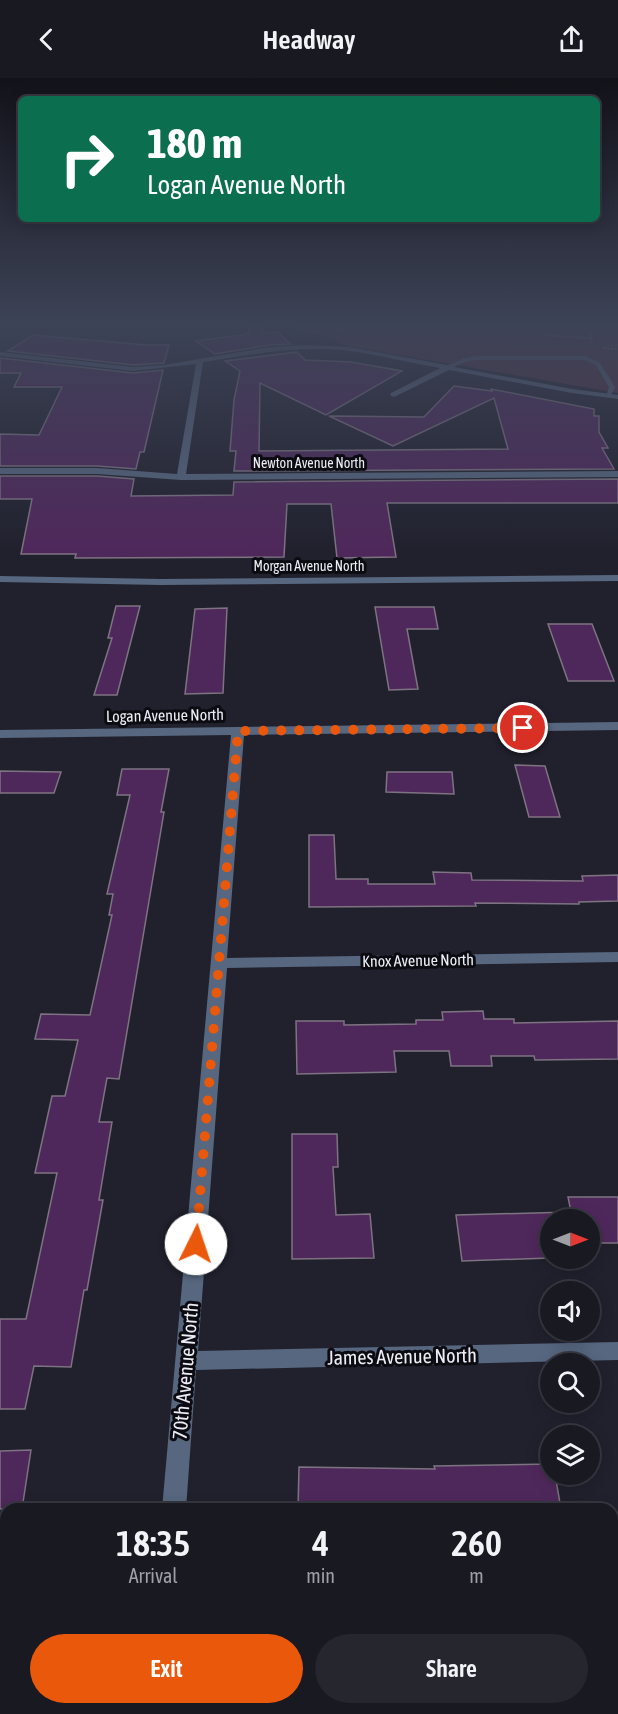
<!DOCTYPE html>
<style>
:root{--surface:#191922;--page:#26262f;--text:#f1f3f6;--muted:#9fa0a5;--line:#373840;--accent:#ea580c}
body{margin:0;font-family:"Asap Condensed",sans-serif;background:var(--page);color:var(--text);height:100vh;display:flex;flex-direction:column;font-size:22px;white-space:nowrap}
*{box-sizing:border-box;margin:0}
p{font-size:20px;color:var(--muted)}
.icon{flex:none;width:33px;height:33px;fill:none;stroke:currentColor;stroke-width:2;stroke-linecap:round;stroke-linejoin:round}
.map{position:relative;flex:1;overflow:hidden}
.side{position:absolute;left:0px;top:1425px;width:618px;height:212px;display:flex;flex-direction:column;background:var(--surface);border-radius:18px 18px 0 0;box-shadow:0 3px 15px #0003,0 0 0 2px var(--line)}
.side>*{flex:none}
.guide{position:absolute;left:18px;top:18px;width:582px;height:126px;border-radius:9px;box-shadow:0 3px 15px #0003,0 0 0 2px var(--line);background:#0b6e4f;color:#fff;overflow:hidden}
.needle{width:39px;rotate:90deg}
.fabs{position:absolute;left:540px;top:1131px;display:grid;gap:12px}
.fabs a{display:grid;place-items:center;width:60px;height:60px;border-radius:50%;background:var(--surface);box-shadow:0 3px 15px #0003,0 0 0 2px var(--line);font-size:30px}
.pin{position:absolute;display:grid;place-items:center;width:51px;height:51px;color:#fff;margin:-26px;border:3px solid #fff;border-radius:50%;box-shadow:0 2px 6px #0007}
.me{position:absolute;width:66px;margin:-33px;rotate:4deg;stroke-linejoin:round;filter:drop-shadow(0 0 4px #0008)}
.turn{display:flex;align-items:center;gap:21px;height:126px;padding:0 30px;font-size:27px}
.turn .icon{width:78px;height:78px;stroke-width:2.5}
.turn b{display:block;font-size:42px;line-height:51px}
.eta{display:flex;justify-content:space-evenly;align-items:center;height:102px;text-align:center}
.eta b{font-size:36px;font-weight:600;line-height:42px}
.button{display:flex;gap:12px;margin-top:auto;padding:12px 30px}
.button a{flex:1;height:69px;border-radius:36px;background:var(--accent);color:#fff;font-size:24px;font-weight:600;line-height:69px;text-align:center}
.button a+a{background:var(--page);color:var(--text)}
header{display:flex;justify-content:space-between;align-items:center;height:78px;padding:0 30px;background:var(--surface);font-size:27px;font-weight:600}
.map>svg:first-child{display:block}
.green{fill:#543042}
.building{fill:#4f285b;stroke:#7d7381;stroke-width:1.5}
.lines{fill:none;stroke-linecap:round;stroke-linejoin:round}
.path{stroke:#7f7f8a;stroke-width:2;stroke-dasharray:2 1.5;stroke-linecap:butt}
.lane{fill:#56677f;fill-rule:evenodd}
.street{fill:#56677f;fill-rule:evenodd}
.route{stroke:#ea580c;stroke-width:10;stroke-dasharray:0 18}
.labels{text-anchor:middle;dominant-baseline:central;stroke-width:6;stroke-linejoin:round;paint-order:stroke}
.far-street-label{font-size:14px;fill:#ededf6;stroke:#0b0b11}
.street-label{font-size:16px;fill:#ededf6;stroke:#0b0b11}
.near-street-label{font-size:20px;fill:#ededf6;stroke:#0b0b11}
</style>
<header><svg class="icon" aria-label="back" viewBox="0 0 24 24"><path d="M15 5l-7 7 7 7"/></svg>Headway<svg class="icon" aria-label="share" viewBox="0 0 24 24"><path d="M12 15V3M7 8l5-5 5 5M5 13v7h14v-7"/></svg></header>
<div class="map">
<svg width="618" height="1636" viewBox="0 0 618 1636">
<rect width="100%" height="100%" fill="#21212e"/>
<path class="green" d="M285 244H618V315L348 268Z"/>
<g class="building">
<path d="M250 244H263L262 255 278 254 290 266 269 267 215 276 196 263 248 256Z"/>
<path d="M33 257 146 267H169L164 285 133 287 8 273Z"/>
<path d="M297 274 305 282 351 284 402 293 326 337 260 305 259 373 508 371 494 320 393 368 329 338 424 339 454 308 492 313 491 311 594 331V338H599V354L608 370H602L614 391 234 393 236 373H230L234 322 240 293 225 283Z"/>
<path d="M0 280 133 295 163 292 144 374H140L136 391 97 388H0V356L39 357 62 309H14L21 295H0Z"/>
<path d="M0 398H97L134 401 131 418 233 417 234 404 618 401V425H387L396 479 337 480 331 426H287L284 479 75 480 76 476H21L32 421H0Z"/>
<path d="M116 528H140L117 617H94L112 560H108Z"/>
<path d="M375 529H434L438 551H407L418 611 389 612Z"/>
<path d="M227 530 223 615 185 616 195 531Z"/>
<path d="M548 546H592L614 603H568Z"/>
<path d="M515 687 545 688 560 739H529Z"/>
<path d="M122 691H169L161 734H164L119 1001 107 1000 99 1044H112L99 1122H103L87 1212H84L71 1289 34 1288 25 1331H0V1241H26L57 1095H35L52 1018H65L78 962 35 961 41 936 90 937 112 837H109L113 816H107L130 717H117Z"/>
<path d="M0 693 61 694 54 715H0Z"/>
<path d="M387 694H452L454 716 386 714Z"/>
<path d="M309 757H334L336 801H368V806H435L433 794 471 795 472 802 583 803 582 798 618 797V823L579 824V826L475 825 476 828 309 829Z"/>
<path d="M483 933 484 941H514V945L618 943V981L535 982 534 978H491L492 988H451L449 973H394L396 994 297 996 296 943H344V947L416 946V942H443L442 934Z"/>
<path d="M292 1056H337L338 1089H333L336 1137 370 1136 374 1180 292 1181Z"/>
<path d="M568 1119H618V1165H590V1142H550V1180L462 1183 456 1137 571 1134Z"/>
<path d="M31 1372 22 1431H0V1373Z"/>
<path d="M550 1386V1396H555L561 1431H298L299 1389 435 1391 434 1388Z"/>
</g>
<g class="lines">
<g class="path">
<path d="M589 249 592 265"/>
<path d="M334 256 346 244"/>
<path d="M545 257 590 260"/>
<path d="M604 270 618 271"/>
</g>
<path class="lane" d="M477 278H585L600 285 615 309 610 319H606L609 309 596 287 584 282H477L468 283 451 290 448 288 465 280Z"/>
<g class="street">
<path d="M309 267 349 269 447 287 451 286 454 289 572 311 618 317V321L572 315 449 292 394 319 390 317 391 315 440 290C410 285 380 277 350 273 300 267 252 276 203 284L186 396 618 393V399L181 402 97 396H0V390H97L177 396 196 286 133 293 0 278V274L133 289 164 287 269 269Z"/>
<path d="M618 497V503L161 507 0 504V498L161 501Z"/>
<path d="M618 644V652L244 657 227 880 618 874V884L227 890 198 1273 618 1264V1282L196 1292 186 1431H162L231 657 0 660V652Z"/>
<path d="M145 1630H171L170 1636H144Z"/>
</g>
</g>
<linearGradient id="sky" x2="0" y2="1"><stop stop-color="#121219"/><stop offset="0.52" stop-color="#3d4357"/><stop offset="1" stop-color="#3d4357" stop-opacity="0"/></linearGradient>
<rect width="618" height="473" fill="url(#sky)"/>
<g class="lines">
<path class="route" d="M196 1166 238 653 523 650"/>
</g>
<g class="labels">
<g class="far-street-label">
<text x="309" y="385">Newton Avenue North</text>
<text x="309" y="488">Morgan Avenue North</text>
</g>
<g class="street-label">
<text transform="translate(165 637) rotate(-1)">Logan Avenue North</text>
<text transform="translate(418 882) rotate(-1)">Knox Avenue North</text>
</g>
<g class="near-street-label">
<text transform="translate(402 1278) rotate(-1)">James Avenue North</text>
<text transform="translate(185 1293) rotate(-85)">70th Avenue North</text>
</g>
</g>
</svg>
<div class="fabs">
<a><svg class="needle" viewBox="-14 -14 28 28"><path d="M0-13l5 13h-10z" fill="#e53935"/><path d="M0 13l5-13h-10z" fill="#9fa0a5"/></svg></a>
<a><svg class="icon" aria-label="sound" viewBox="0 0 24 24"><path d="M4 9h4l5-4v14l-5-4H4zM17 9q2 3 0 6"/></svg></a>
<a><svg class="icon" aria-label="search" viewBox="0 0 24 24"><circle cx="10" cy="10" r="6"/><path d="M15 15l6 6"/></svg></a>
<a><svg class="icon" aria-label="layers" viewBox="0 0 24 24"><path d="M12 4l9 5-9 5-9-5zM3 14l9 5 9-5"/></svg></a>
</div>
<div class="pin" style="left:523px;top:650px;background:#d93025"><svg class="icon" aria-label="arrive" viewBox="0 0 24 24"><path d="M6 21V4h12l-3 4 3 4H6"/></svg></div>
<svg class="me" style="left:196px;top:1166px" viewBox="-20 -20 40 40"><circle r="19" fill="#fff"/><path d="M0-13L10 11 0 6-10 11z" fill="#ea580c"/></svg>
<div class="guide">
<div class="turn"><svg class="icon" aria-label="right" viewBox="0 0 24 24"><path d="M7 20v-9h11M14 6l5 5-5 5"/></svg><div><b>180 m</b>Logan Avenue North</div></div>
</div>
<section class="side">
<div class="eta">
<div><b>18:35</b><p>Arrival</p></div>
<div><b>4</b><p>min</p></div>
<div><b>260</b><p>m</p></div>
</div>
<div class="button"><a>Exit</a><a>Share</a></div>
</section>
</div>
